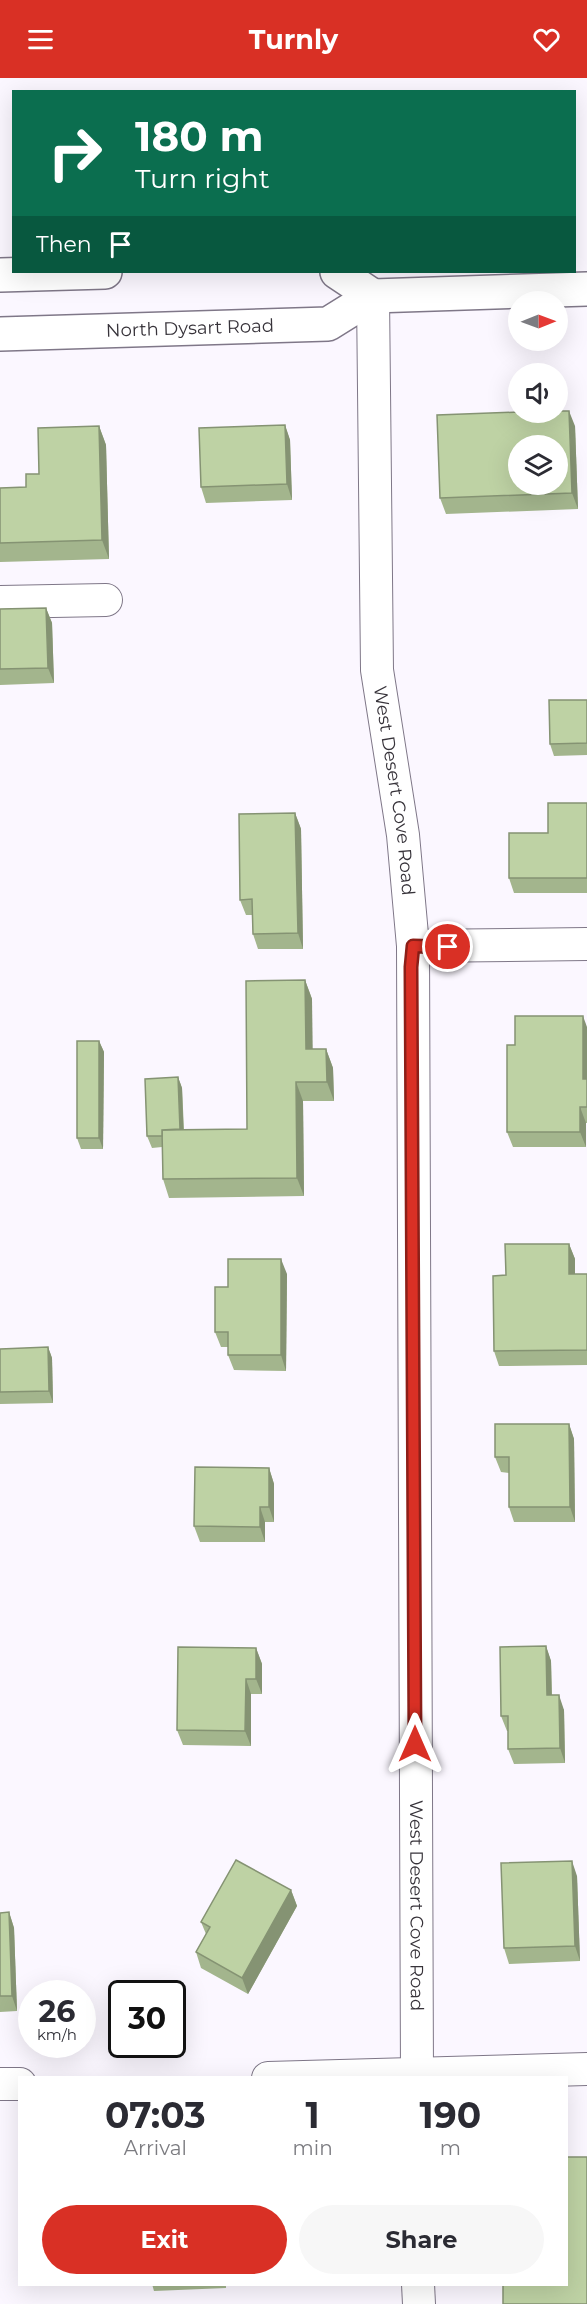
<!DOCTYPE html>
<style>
:root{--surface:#fff;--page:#f7f7f7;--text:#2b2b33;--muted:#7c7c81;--accent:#d93025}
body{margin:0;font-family:Montserrat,sans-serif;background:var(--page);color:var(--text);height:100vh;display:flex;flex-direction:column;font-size:22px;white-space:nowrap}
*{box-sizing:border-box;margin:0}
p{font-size:20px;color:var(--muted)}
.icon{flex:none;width:33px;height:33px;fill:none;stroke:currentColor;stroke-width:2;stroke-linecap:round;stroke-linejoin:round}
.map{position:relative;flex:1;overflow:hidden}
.details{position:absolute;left:18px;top:1998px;width:550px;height:210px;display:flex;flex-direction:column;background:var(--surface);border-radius:0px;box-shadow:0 6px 24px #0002}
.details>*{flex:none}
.guide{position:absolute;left:12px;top:12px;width:564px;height:183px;border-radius:0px;box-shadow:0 6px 24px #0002;background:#0b6e4f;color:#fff;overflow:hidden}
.needle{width:39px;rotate:89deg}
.fabs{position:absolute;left:508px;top:213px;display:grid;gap:12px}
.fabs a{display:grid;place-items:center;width:60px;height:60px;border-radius:50%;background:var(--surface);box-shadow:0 6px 24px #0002;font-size:30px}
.speed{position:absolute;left:18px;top:1902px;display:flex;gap:12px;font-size:30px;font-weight:700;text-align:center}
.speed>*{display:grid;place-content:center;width:78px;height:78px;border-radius:50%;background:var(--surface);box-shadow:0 6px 24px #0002;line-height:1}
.speed small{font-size:15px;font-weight:400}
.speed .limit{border:3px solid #111;border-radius:9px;background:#fff;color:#111}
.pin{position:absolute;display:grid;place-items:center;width:51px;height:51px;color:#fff;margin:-26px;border:3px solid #fff;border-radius:50%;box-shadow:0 2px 6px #0007}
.me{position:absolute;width:66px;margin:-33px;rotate:0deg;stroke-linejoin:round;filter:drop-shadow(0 0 4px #0008)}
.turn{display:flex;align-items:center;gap:21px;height:126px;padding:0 24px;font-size:27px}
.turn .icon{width:78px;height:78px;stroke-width:2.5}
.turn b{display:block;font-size:42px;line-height:51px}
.then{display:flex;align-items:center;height:57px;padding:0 24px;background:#0003;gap:12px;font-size:22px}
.eta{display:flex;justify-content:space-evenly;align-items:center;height:102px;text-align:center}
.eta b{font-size:36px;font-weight:700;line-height:42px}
.button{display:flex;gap:12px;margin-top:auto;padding:12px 24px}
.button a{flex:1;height:69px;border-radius:36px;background:var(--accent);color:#fff;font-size:24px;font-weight:700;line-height:69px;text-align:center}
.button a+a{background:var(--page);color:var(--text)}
header{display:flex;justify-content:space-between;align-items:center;height:78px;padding:0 24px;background:var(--accent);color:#fff;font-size:27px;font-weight:700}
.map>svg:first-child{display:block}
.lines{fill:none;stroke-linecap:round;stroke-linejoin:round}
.minor-casing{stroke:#7f7788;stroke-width:34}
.major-casing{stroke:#7f7788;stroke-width:36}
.minor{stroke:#fff;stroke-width:32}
.major{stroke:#fff;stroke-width:33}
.wall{fill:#a3b58d}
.shaded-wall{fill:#859373}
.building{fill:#bed2a4;stroke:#859373;stroke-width:1.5;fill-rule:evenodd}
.route-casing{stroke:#8d1f18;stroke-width:15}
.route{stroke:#d93025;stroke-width:10}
.labels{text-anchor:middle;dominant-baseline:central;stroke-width:4.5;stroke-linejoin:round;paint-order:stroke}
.street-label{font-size:18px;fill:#37333a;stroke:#fff}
</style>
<header><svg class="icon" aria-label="menu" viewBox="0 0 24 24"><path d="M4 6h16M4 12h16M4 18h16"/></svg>Turnly<svg class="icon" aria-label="heart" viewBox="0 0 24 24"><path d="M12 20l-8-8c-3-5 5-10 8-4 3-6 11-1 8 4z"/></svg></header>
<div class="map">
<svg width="587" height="2226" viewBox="0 0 587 2226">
<rect width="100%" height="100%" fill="#fbf7ff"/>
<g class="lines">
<defs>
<g id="minor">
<path id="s1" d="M373 218 377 592 403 757 413 868 417 2000"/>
<path d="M0 524 106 522"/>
<path d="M413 868 587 866"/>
<path d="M268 2000 587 1991"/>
<path d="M0 2006H20"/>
<path d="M418 2206 419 2226"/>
</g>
<g id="major">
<path d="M337 194 373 218"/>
<path d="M0 197 105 194"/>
<path id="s2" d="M0 256 328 246 373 218 587 211"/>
</g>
</defs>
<use href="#minor" class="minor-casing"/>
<use href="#major" class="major-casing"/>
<use href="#minor" class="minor"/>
<use href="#major" class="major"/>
</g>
<g class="wall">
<path d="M285 347 290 362 292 422 206 425 201 409Z"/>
<path d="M99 348 106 367 109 481 0 484V410L26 409 39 396Z"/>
<path d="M575 348 578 431 446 436 440 420Z"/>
<path d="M46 530 52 545 54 605 0 607V531Z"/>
<path d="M587 622V677L554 678 550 666Z"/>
<path d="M587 725V815H514L509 800 548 755Z"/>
<path d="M295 735 301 751 303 871H258L253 856 252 837H246L240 822Z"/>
<path d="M305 902 312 921V971H326L333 990 334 1023H303L304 1118 169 1120 163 1101 162 1069 152 1070 147 1058 178 999 182 1010 184 1051H247Z"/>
<path d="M587 949V1045H586V1069H513L507 1054 515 967Z"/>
<path d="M99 963 104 974 103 1071H81L77 1060Z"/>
<path d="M569 1166 575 1181V1196H587V1287L499 1288 494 1273 506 1197Z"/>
<path d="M287 1196 286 1293 234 1292 228 1277V1269H221L215 1254 228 1209Z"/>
<path d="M48 1269 52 1280 53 1325 0 1326V1271Z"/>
<path d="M569 1346 574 1361 575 1444H514L509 1429V1395L501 1394 495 1379Z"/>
<path d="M269 1390 274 1406V1444H265V1464H200L194 1448Z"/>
<path d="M546 1568 551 1583 552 1617 564 1632 565 1685 514 1686 508 1671V1653H507L501 1638Z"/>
<path d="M256 1570 262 1586V1616H251V1668L183 1667 177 1652Z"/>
<path d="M577 1798 580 1883 509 1886 504 1870Z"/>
<path d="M291 1812 297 1828 248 1916 201 1890 196 1874 206 1856 201 1844Z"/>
<path d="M9 1834 14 1850 17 1933 0 1934V1835Z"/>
<path d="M152 2206H226V2210L154 2213Z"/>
</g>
<g class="shaded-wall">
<path d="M569 333 575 348 578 431 572 415Z"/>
<path d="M285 347 290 362 292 422 287 406Z"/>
<path d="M99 348 106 367 109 481 102 462Z"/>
<path d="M46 530 52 545 54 605 48 590Z"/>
<path d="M295 735 301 751 303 871 298 855Z"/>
<path d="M305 902 312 921 313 990 306 971Z"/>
<path d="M583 938 587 949V1013L583 1001Z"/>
<path d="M99 963 104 974 103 1071 99 1060Z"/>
<path d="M326 971 333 990 334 1023 327 1004Z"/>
<path d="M178 999 182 1010 184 1068 180 1057Z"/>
<path d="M296 1004 303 1023 304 1118 297 1100Z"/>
<path d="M580 1029 586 1045V1069L580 1054Z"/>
<path d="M569 1166 575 1181V1211L569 1196Z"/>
<path d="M281 1181 287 1196 286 1293 281 1277Z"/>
<path d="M48 1269 52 1280 53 1325 49 1313Z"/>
<path d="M569 1346 574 1361 575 1444 570 1429Z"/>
<path d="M269 1390 274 1406V1444L269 1429Z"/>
<path d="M260 1429 265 1444V1464L260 1449Z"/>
<path d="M546 1568 551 1583 552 1633 547 1617Z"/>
<path d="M256 1570 262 1586V1616L256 1601Z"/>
<path d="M246 1601 251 1616V1668L245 1653Z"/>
<path d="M559 1617 564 1632 565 1685 560 1670Z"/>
<path d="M572 1783 577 1798 580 1883 575 1868Z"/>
<path d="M291 1812 297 1828 248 1916 242 1900Z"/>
<path d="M9 1834 14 1850 17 1933 12 1918Z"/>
</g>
<g class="building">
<path d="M558 333H569L572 415 440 420 437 337 519 334H558ZM519 368H558V406H519Z"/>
<path d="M285 347 287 406 201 409 199 350Z"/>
<path d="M99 348 102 462 0 465V410L26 409V396H39L38 350Z"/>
<path d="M46 530 48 590 0 591V531Z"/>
<path d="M549 622H587V665L550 666Z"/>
<path d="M548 725H587V800H509V755H548Z"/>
<path d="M295 735 298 855 253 856 252 821 240 822 239 736Z"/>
<path d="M305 902 306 971H326L327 1004H296L297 1100 163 1101 162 1052 247 1051 246 903Z"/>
<path d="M515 938H583V1001H587V1029H580V1054H507V967H515Z"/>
<rect x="77" y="963" width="22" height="97"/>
<path d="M178 999 180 1051 162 1052V1058H147L145 1001Z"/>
<path d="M505 1166H569V1196H587V1272L494 1273 493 1198 506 1197Z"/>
<path d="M228 1181H281V1277H228V1254H215V1209H228Z"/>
<path d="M48 1269 49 1313 0 1314V1271Z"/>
<path d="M495 1346H569L570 1429H509V1379H495Z"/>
<path d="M195 1389 269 1390V1429H260V1449L194 1448Z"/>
<path d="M546 1568 547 1617H559L560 1670 508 1671V1638H501L500 1569Z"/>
<path d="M178 1569 256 1570V1601H246L245 1653 177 1652Z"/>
<path d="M236 1782 291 1812 242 1900 196 1874 210 1849 201 1844Z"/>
<path d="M572 1783 575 1868 504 1870 501 1785Z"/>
<path d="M9 1834 12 1918H0V1835Z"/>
<path d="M567 2079H587V2226H503V2206H567Z"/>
</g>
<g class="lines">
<defs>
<path id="route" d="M415 1666 411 889 413 868 448 869"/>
</defs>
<use href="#route" class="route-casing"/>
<use href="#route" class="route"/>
</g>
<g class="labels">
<g class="street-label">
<text stroke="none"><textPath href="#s2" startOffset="190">North Dysart Road</textPath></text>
<text stroke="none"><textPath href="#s1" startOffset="496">West Desert Cove Road</textPath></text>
<text stroke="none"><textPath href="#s1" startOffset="1612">West Desert Cove Road</textPath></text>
</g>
</g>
</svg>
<div class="fabs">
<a><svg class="needle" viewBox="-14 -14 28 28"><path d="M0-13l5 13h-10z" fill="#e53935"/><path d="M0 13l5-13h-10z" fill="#7c7c81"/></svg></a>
<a><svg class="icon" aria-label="sound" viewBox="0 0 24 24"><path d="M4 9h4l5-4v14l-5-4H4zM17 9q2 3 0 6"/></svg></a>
<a><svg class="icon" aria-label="layers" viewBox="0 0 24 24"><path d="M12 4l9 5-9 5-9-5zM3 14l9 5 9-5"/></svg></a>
</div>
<div class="speed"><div>26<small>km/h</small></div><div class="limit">30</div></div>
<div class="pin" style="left:448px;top:869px;background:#d93025"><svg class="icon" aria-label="arrive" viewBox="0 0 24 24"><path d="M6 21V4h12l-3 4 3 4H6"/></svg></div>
<svg class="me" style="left:415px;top:1666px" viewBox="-20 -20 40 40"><path d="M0-17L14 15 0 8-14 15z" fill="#d93025" stroke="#fff" stroke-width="4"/></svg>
<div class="guide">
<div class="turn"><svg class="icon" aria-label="right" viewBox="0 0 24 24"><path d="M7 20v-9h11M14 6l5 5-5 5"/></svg><div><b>180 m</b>Turn right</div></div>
<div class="then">Then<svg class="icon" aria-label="arrive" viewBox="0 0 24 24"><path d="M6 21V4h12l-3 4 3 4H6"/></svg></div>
</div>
<section class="details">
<div class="eta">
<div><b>07:03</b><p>Arrival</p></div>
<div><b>1</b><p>min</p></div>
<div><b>190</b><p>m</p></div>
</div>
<div class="button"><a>Exit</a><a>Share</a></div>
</section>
</div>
